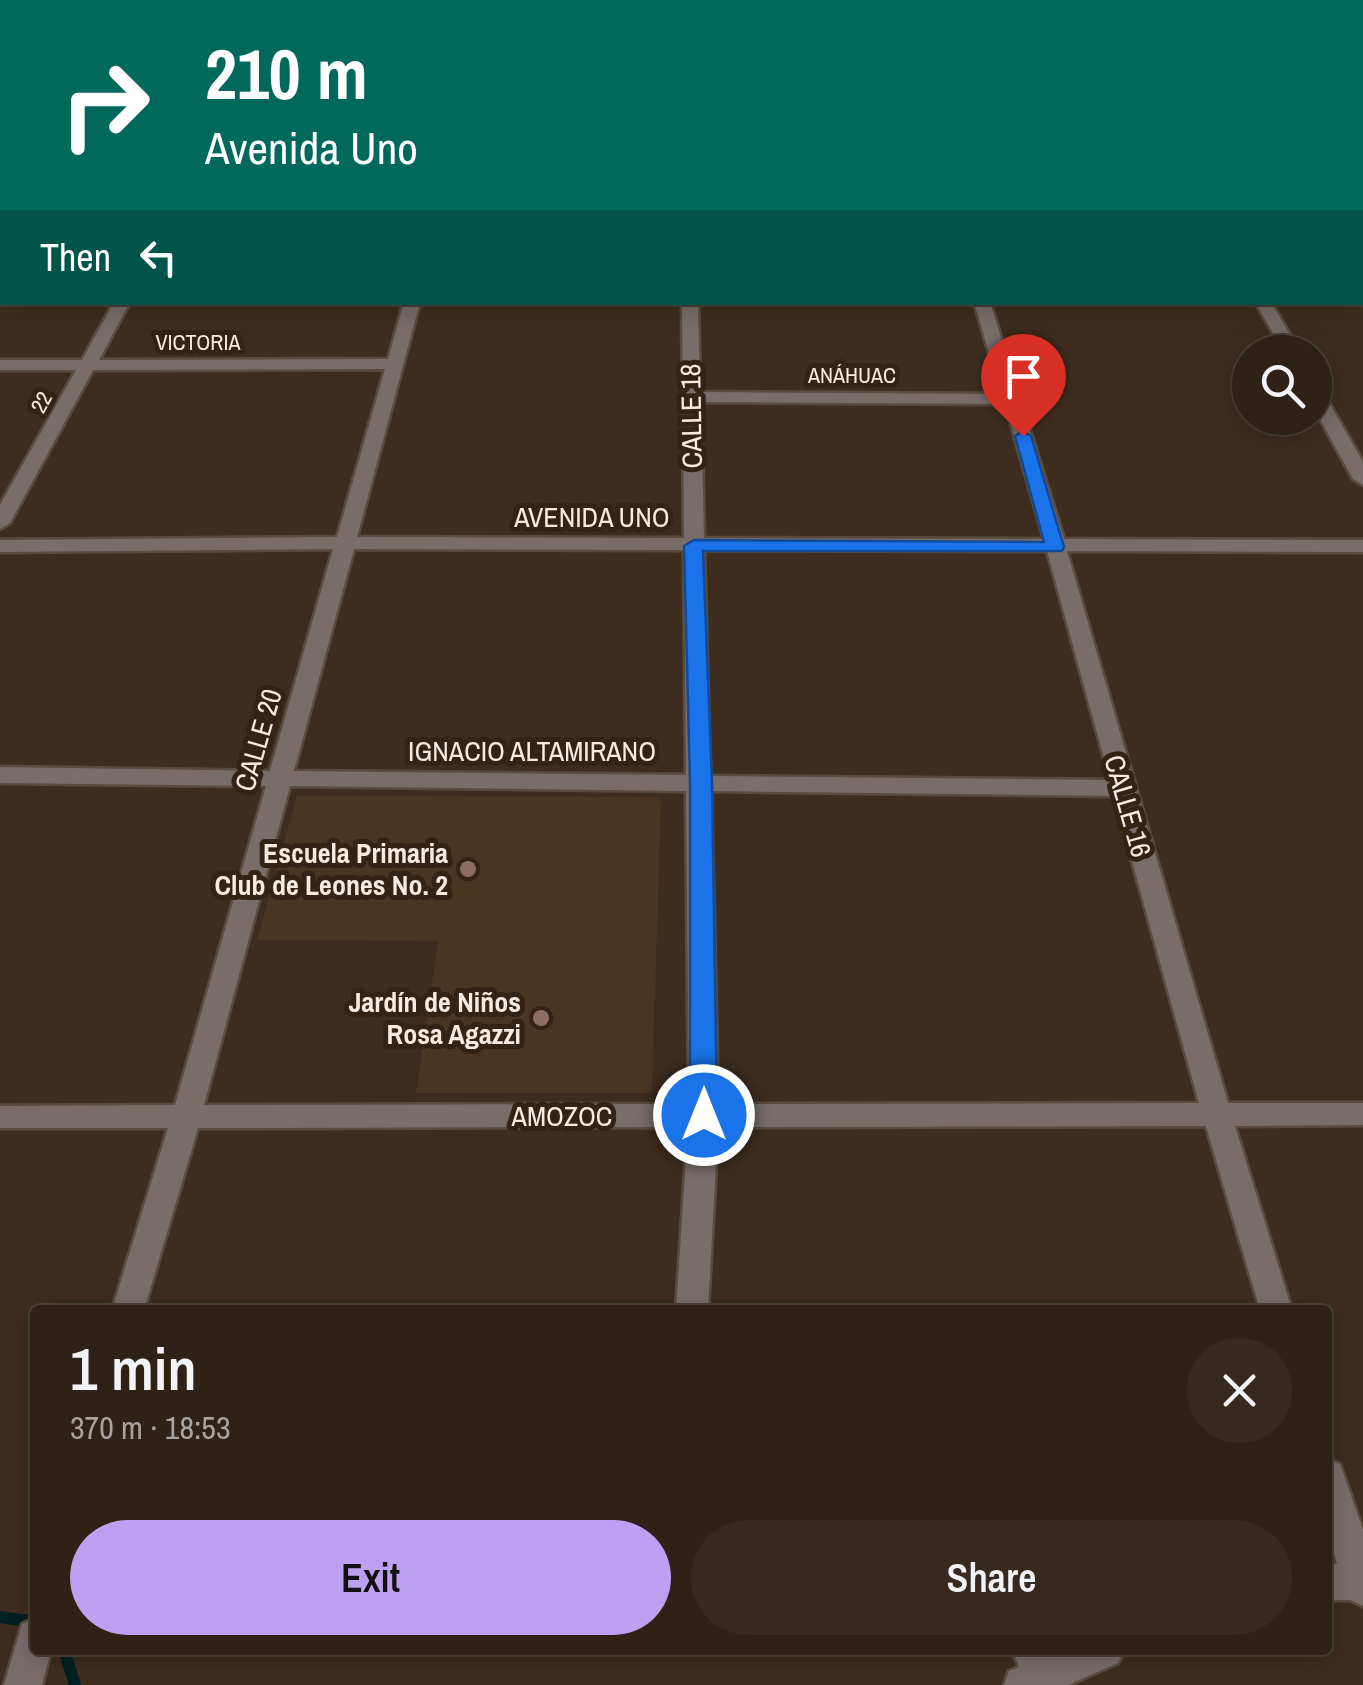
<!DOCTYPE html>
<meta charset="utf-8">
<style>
:root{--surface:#2e2217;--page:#362a20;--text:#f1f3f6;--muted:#a7a4a1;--line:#493f36;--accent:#bca0f2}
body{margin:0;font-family:"Archivo Narrow",sans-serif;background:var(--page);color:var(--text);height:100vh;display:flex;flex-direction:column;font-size:38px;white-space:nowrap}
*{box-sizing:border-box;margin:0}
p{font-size:32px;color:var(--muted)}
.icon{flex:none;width:55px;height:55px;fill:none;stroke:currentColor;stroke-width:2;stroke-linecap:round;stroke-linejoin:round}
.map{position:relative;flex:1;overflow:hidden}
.drawer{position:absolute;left:30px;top:1305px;width:1302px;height:350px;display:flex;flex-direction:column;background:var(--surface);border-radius:10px;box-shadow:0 5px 25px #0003,0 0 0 2px var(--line)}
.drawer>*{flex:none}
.guide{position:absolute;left:0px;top:0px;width:1365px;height:305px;box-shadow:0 5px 25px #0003,0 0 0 2px var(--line);background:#00695c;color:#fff;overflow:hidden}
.buttons{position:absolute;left:1232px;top:335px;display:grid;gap:20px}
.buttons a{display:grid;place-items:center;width:100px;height:100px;border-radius:50%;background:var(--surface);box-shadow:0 5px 25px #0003,0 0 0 2px var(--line);font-size:50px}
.pin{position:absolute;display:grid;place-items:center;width:85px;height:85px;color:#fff;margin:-102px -42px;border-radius:50% 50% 50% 0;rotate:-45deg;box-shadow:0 0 10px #0007}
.pin .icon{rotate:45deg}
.me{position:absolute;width:110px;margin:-55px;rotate:0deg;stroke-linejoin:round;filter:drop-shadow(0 0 8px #0008)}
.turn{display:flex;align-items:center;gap:35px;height:210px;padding:0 40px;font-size:45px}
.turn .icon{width:130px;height:130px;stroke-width:2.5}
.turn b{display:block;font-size:70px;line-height:85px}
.then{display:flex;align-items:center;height:95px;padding:0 40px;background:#0003;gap:20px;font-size:38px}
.round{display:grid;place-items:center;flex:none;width:105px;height:105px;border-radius:52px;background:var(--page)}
.head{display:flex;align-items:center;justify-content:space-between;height:170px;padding:0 40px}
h1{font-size:60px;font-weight:600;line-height:75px}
.action{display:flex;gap:20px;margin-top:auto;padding:20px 40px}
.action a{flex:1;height:115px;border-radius:60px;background:var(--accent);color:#111;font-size:40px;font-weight:600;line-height:115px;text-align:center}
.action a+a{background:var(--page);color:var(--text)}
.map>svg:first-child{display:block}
.built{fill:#4a3422}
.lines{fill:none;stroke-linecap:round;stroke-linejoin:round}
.stream{stroke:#002021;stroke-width:12}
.minor-casing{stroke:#5b4b3e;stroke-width:5}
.major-casing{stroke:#5b4b3e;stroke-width:5}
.minor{fill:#796d6a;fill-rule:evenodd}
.major{fill:#c0a7a3;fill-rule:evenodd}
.route{fill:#1a73e8;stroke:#114b97;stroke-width:2.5}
.education-dot{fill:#8d6e63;stroke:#342315;stroke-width:4}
.labels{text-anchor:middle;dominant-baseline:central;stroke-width:10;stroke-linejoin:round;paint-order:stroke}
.far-street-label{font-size:22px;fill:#f6eae1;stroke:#342315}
.street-label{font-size:28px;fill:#f6eae1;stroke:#342315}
.poi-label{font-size:28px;font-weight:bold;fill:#f6eae1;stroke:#342315;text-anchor:end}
</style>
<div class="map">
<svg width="1363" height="1685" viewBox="0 0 1363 1685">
<rect width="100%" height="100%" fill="#3e2d1f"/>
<path class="built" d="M297 796 661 797 652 1093H416L438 941 257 940Z"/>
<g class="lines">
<g class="stream">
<path d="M0 1617 35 1622"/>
<path d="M64 1650 75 1685"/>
</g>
<defs>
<g id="minor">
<path d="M477 0H489L490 2H479Z"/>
<path d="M531 0H543L545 2H533Z"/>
<path d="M891 0H903L904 2H893Z"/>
<path d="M1091 0H1103L1104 2H1093Z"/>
<path d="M1287 0H1299L1301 2H1289Z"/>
<path d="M0 1 7 2 0 8Z"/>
<rect x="1362" y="46" width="1" height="8"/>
<rect x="0" y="61" width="2" height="8"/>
<rect x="1362" y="78" width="1" height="8"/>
<rect x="0" y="121" width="2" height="8"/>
<path d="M114 302H130L99 360 388 359 404 302H420L357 537 684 538 682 302H698L700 392 1001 394 974 302H990L1064 539 1363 540V552L1067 551 1228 1103H1363V1125L1235 1126 1292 1310H1260L1206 1126 718 1127 708 1310H676L688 1127 198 1128 144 1310H112L168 1128H0V1106L175 1105 266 786 0 783V767L270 771 333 549 0 552V540L337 537 385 369 93 370 10 523 0 529V505L76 370H0V360H82ZM701 402 1005 404 1044 539 704 538ZM354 549 684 550 686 775 294 771ZM704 550 1047 551 1110 780 710 776ZM290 786 686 791 689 1104 204 1105ZM711 791 1114 796 1199 1103 718 1104Z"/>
<path d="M1255 302H1271L1300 352H1284Z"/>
<path d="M1315 389 1324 394 1363 462V485L1353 479 1315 410Z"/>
<path d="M1328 1459 1340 1464 1363 1530V1606L1350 1600H1328V1564H1337L1328 1532Z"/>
<path d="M35 1618V1650H51L42 1685H4L22 1624Z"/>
<path d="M1012 1650H1051L1052 1653 1124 1650 1118 1663 1068 1685H1004L1009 1671 1019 1667Z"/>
</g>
<g id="major">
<path d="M0 225 2 226V234L0 235Z"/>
<rect x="1362" y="226" width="1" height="10"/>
</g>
</defs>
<use href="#minor" class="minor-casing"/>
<use href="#major" class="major-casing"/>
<use href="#minor" class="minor"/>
<use href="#major" class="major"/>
</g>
<path class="route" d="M1023 431 1031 436 1064 547 1062 551H703L712 782 717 1115 713 1123 704 1126 694 1123 690 1115V782L684 546 694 540 1044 542 1015 436Z"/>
<g class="education-dot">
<circle cx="468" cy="869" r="10"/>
<circle cx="541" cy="1018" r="10"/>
</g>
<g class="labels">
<g class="far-street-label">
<text x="198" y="342">VICTORIA</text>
<text x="852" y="375">ANÁHUAC</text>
<text transform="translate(41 402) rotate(-61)">22</text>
</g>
<g class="street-label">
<text transform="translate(691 416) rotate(-91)">CALLE 18</text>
<text x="592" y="517">AVENIDA UNO</text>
<text transform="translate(258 740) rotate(-74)">CALLE 20</text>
<text x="532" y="751">IGNACIO ALTAMIRANO</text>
<text transform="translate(1128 806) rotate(74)">CALLE 16</text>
<text x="562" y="1116">AMOZOC</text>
</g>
<g class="poi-label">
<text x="448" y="853">Escuela Primaria<tspan x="448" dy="32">Club de Leones No. 2</tspan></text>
<text x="521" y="1002">Jardín de Niños<tspan x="521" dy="32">Rosa Agazzi</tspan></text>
</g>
</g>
</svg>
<div class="buttons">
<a><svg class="icon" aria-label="search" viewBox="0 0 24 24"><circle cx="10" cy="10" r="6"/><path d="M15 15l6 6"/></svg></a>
</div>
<div class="pin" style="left:1023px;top:436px;background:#d93025"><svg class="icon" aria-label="arrive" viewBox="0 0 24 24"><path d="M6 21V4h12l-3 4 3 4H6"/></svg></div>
<svg class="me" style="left:704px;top:1115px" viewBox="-20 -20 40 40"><circle r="17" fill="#1a73e8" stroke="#fff" stroke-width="3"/><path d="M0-11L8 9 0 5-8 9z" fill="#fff"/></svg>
<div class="guide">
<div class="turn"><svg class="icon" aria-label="right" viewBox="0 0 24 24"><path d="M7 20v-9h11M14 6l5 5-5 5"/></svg><div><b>210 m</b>Avenida Uno</div></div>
<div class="then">Then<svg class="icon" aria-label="left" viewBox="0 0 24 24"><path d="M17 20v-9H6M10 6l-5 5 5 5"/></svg></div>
</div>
<section class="drawer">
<div class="head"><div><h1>1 min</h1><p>370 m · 18:53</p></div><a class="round"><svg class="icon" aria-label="close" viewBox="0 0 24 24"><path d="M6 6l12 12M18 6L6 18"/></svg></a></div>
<div class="action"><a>Exit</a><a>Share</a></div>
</section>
</div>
